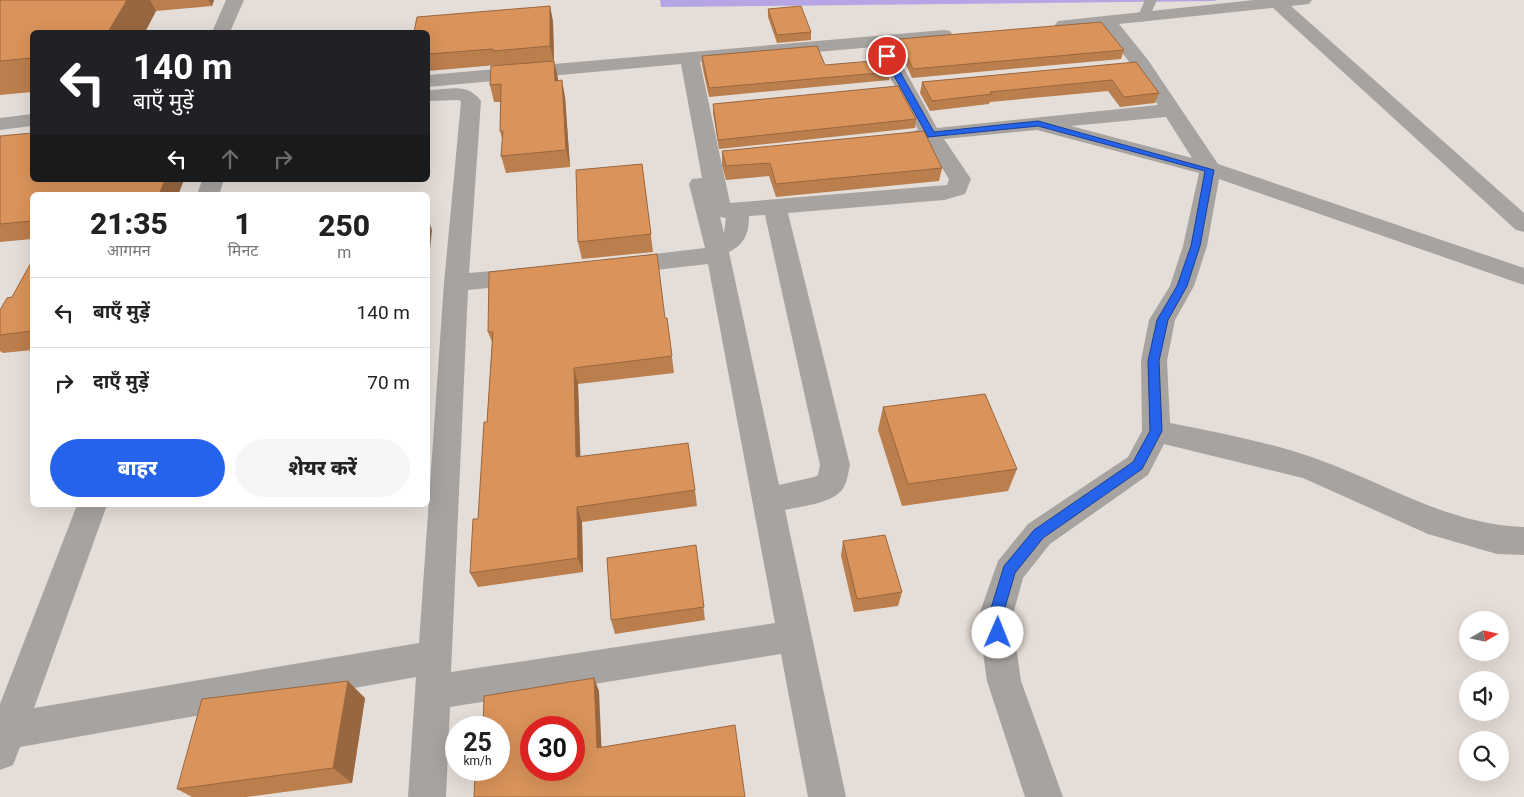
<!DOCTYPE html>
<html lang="hi">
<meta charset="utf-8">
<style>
:root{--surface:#fff;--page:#f6f6f6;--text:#222;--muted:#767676;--line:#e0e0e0;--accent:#2563eb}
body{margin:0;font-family:Roboto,"Noto Sans Devanagari",sans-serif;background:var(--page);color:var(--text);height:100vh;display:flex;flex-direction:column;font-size:19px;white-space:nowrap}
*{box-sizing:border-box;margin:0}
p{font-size:16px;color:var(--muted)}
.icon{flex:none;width:28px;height:28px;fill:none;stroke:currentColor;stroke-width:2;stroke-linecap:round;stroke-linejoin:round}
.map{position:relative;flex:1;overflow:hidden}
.drawer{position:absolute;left:30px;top:192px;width:400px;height:315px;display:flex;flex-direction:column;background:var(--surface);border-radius:8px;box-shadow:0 5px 20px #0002}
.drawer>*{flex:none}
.banner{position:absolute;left:30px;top:30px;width:400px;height:152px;border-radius:8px;box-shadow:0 5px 20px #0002;background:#202124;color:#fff;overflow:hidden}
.needle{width:32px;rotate:81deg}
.controls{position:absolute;left:1459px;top:611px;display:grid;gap:10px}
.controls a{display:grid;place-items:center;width:50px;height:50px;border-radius:50%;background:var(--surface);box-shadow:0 5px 20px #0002;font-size:25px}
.speed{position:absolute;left:445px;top:716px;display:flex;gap:10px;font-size:25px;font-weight:700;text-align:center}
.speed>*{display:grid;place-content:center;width:65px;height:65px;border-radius:50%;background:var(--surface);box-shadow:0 5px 20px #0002;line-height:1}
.speed small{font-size:12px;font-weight:400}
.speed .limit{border:8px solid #d22;background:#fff;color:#111}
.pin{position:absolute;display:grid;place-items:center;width:42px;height:42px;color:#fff;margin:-21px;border:2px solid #fff;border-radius:50%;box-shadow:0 1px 5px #0007}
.me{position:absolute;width:55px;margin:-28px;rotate:1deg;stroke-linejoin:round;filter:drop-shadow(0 0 4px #0008)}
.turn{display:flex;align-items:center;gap:18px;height:105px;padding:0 20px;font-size:22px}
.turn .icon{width:65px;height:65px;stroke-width:2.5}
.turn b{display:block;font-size:35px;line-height:42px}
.lanes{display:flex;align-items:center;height:48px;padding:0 20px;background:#0003;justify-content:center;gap:25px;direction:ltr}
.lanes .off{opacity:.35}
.eta{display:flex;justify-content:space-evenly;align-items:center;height:85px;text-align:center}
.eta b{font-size:30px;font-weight:800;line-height:35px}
.button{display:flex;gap:10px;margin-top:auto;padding:10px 20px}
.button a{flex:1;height:58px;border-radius:30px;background:var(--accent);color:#fff;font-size:20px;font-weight:800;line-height:58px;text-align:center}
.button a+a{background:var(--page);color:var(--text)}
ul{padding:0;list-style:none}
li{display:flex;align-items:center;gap:15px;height:70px;padding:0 20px;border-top:1px solid var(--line)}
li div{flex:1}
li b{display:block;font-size:19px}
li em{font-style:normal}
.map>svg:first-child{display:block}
.green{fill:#b5a5e4}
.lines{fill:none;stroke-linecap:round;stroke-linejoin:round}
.service{fill:#a6a3a0;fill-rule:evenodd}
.minor{fill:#a6a3a0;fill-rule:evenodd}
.wall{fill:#bb7e4d}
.shaded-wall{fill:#99673f}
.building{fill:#da935a;stroke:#99673f;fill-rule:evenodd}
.route{fill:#2563eb;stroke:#184099}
</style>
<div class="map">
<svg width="1524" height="797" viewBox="0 0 1524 797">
<rect width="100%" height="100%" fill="#e5ddd7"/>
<path class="green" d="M660 0H1215L1216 1 661 7Z"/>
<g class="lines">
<path class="service" d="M1145 0H1157L1149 18 1143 22 1137 18Z"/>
<g class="minor">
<path d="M226 0H244L230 32H212Z"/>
<path d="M1254 0H1312L1309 4 1291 6 1524 213V232L1516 230 1273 8 1119 24 1148 60 1218 164 1524 268V285L1219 179 1207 246 1194 286 1175 320 1167 361 1170 423C1219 433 1270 442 1317 459 1388 484 1446 524 1524 527V555L1497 554 1428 534 1303 478 1164 444 1148 475 1050 544 1023 578 1012 618 1021 681 1063 797H1025L987 681 978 618 998 561 1028 524 1128 457 1142 431 1141 361 1149 320 1170 286 1183 246 1199 173 1037 130 944 139 971 179 965 194 944 200 788 213 850 465C848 473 847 485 841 491 829 504 801 506 785 510L846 797H808L781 654 450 707 446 797H408L416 677 20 747 13 765 0 770V704L77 505H107L34 708 419 643 444 283 461 102 459 100 428 101V91L431 90C451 89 468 83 481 101L469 273 526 268 535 270 538 276 535 282 526 284 468 290 451 672 775 623 708 264 620 274 612 272 608 266 612 260 620 258 705 248 689 184 692 179 702 178 681 64 428 87V75L944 30 950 31 953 35 950 39 891 45 937 128 1158 105 1133 67 1102 26 1064 30 1058 29 1055 25 1058 21ZM874 47 918 130 909 132 906 136 909 140 925 141 949 179 947 185 730 203 700 62ZM1166 117 1192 158 1071 126ZM765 215 820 465 818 475 814 477 779 485 729 252C745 244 749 233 749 216ZM720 217 726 218 724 233Z"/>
<path d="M32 114V126L0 130V118Z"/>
<path d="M202 180H224L219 195H197Z"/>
</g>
</g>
<g class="wall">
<path d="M0 0H214L212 6 156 11 145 32H32V92L0 95Z"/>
<path d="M550 6 553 22 554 61 558 81 565 97 570 167 506 173 501 156 502 139 500 131V102H494L490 85 496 65 428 71V32Z"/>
<path d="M768 9 811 32V40L777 43 768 17Z"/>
<path d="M899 39 1124 50 1121 59 912 78 898 47Z"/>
<path d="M702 56 825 65 890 72 889 80 709 97 702 65Z"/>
<path d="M1136 62 1159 93 1155 103 1120 107 1108 91 990 102 989 104 930 111 920 93 922 82Z"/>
<path d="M713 104 916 119 915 128 719 149 713 113Z"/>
<path d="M0 136 32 180H184L178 195H32V239L0 242Z"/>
<path d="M722 151 942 168 939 181 776 197 769 176 726 180 722 165Z"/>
<path d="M642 164 653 252 582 259 578 242Z"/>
<path d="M32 261V350L3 353 0 351V310L12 297Z"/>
<path d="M667 318 674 373 578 384 580 457 695 490 697 506 582 522 583 572 478 587 470 573 478 519 487 422 492 342 488 332Z"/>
<path d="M883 407 1017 469 1008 491 902 506 878 430Z"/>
<path d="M843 541 902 592 898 606 854 612 841 556Z"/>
<path d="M696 545 705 620 615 634 611 620Z"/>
<path d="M365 698 352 783 246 797H192L177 789Z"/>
</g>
<g class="shaded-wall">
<path d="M127 0H150L156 11 145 32H108Z"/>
<path d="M208 0H214L212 6Z"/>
<path d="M550 6 553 22 554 62 550 46Z"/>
<path d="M554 61 558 78V98L555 81Z"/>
<path d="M562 80 565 97 570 167 566 150Z"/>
<path d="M165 180H184L178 195H159Z"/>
<path d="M428 218 432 230 429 261 428 257Z"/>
<path d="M574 368 578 384 581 473 576 457Z"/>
<path d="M577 507 582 522 583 572 578 558Z"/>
<path d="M594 678 599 691 602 759 597 748Z"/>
<path d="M348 681 365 698 352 783 333 768Z"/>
</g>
<g class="building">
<path d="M0 0H127L108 32H32V58L0 61Z"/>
<path d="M550 6V46L493 51V49L428 54V32H414L417 17Z"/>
<path d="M801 6 811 32 777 35 768 9Z"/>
<path d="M1101 22 1124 50 913 69 899 39Z"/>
<path d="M817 46 825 65 884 60 890 72 709 88 702 56Z"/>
<path d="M554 61 555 81 562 80 566 150 501 156 503 131H500L501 84 490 85 491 66Z"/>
<path d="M1136 62 1159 93 1124 97 1112 80 990 92 992 94 932 101 922 82Z"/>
<path d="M898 86 916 119 718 140 713 104Z"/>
<path d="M924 131 942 168 776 184 770 163 726 166 722 151Z"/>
<path d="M32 133V180H165L159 195H32V221L0 224V136Z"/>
<path d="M642 164 651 234 578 242 576 170Z"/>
<path d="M657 254 665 318H667L672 356 574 368 576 457 688 443 695 490 577 507 578 558 470 573 473 519H478L484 422H487L493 332H488L489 272Z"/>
<path d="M32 261V331L0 335V310L7 298 12 297Z"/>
<path d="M985 394 1017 469 908 484 883 407Z"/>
<path d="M885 535 902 592 857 599 843 541Z"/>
<path d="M696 545 704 607 611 620 607 558Z"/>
<path d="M594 678 597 748 735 725 745 797H474L475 774 481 773V770H499V728H483L484 696ZM531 728H574V770H531Z"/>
<path d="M348 681 333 768 177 789 202 699Z"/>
</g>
<path class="route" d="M884 54 891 56 934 132 1038 121 1214 170 1200 246 1187 286 1168 320 1159 361 1162 431 1142 469 1043 538 1015 573 1002 618 1004 633 1002 638 998 640 993 638 988 618 1004 566 1034 530 1133 462 1150 431 1148 361 1157 320 1177 286 1191 246 1205 171 1038 126 928 137 883 56Z"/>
</svg>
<div class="controls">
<a><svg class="needle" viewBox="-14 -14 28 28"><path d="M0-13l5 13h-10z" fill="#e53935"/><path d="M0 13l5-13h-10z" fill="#767676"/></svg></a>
<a><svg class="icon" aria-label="sound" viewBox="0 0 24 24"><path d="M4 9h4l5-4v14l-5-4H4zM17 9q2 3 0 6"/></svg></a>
<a><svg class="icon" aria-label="search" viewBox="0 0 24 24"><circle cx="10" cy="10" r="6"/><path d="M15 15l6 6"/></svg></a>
</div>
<div class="speed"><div>25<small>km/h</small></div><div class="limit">30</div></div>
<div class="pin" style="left:887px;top:56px;background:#d93025"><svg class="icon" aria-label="arrive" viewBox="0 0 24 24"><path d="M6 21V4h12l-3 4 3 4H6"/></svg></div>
<svg class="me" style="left:998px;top:633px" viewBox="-20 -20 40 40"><circle r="19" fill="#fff"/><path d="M0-13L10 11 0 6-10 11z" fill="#2563eb"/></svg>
<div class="banner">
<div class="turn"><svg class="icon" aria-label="left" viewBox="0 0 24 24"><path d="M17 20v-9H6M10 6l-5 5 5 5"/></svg><div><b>140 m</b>बाएँ मुड़ें</div></div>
<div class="lanes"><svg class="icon" aria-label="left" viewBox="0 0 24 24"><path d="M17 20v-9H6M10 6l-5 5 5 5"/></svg><svg class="icon off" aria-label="ahead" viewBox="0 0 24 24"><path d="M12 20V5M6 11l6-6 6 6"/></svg><svg class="icon off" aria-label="right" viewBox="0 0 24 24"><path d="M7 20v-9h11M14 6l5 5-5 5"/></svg></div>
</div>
<section class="drawer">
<div class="eta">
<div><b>21:35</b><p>आगमन</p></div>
<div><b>1</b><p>मिनट</p></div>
<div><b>250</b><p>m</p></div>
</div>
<ul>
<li><svg class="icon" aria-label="left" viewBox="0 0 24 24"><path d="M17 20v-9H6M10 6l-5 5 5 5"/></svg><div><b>बाएँ मुड़ें</b></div><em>140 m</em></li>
<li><svg class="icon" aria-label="right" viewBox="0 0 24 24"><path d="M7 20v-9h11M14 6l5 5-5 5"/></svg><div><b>दाएँ मुड़ें</b></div><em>70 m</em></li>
</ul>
<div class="button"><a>बाहर</a><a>शेयर करें</a></div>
</section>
</div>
